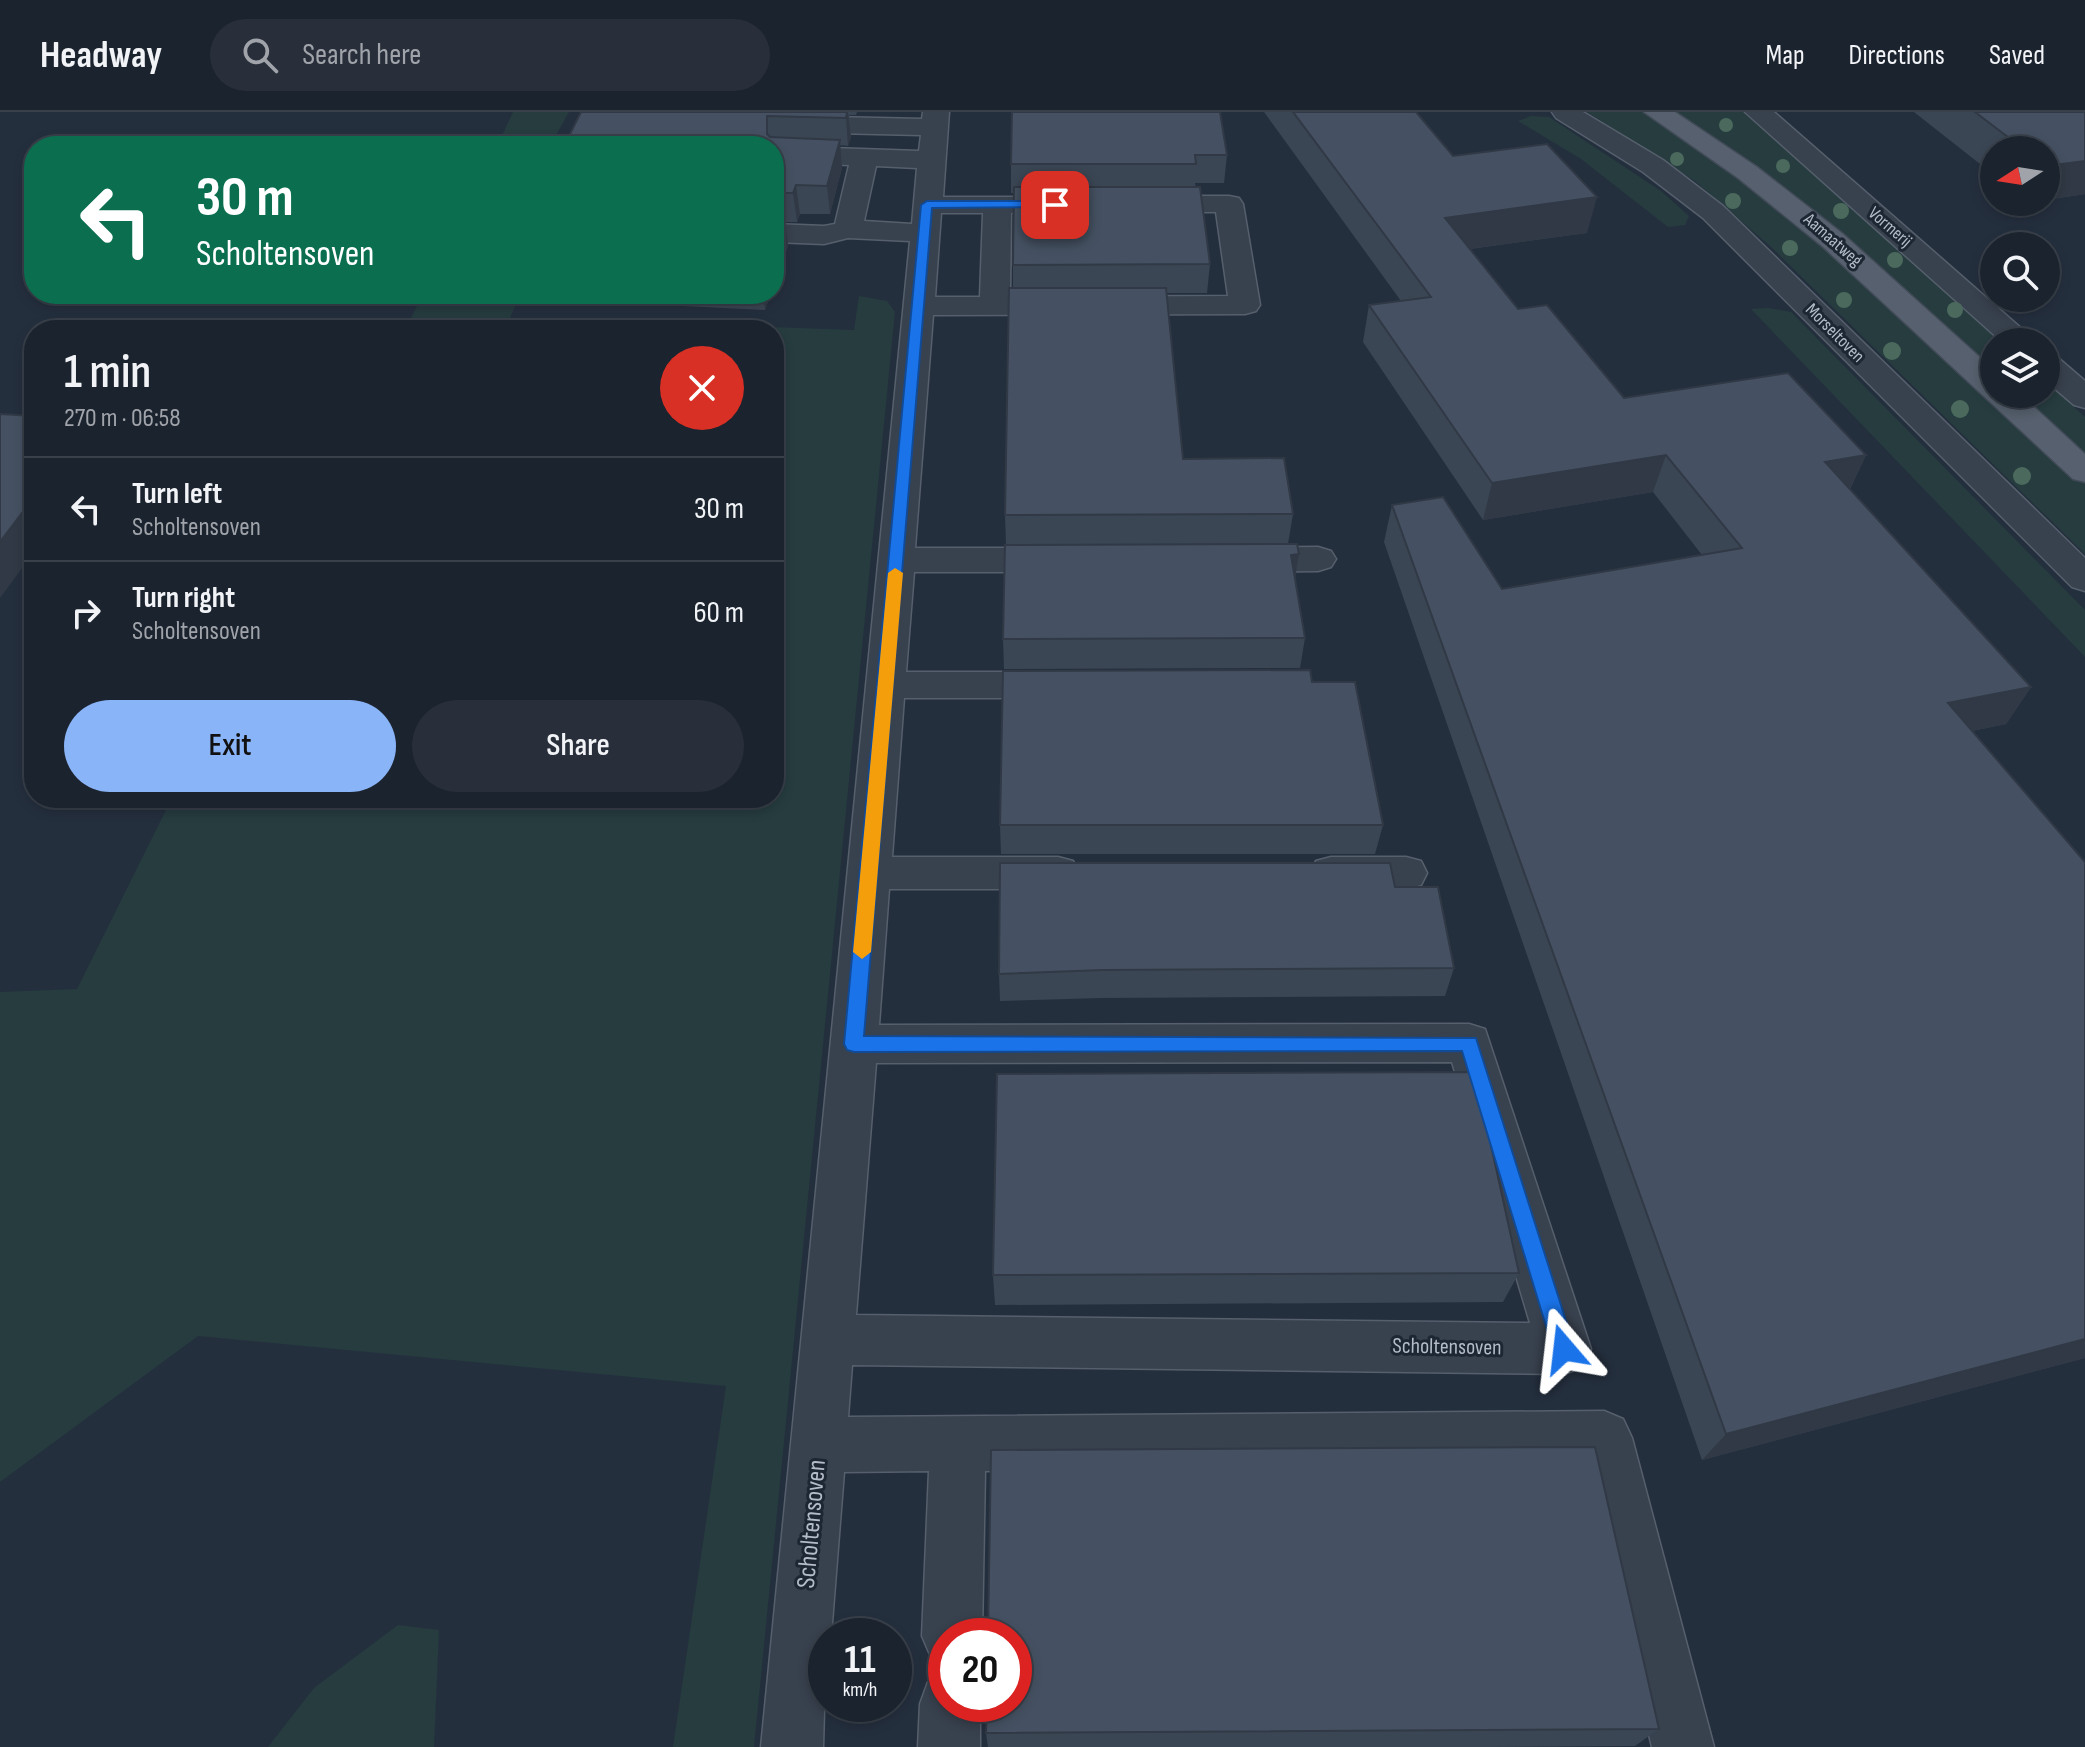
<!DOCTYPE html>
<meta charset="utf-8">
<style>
:root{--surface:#1b232e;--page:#282f3a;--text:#f1f3f6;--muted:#a0a4aa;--line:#39404a;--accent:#8ab4f8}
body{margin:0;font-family:"Sofia Sans Condensed",sans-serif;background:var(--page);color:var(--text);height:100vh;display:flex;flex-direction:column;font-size:30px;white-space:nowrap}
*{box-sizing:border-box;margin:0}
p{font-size:26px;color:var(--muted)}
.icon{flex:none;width:44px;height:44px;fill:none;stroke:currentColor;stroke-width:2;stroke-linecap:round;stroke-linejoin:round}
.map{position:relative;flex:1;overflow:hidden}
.side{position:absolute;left:24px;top:208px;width:760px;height:488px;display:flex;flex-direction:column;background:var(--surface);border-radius:32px;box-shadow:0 4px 12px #0003,0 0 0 2px var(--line)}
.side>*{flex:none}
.guide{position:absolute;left:24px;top:24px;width:760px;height:168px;border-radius:32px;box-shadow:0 4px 12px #0003,0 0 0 2px var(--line);background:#0b6e4f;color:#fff;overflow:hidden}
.needle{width:52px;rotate:258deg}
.tools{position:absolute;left:1980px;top:24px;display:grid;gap:16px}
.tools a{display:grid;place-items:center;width:80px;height:80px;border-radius:50%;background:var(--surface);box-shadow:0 4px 12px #0003,0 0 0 2px var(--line);font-size:40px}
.speed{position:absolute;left:808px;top:1506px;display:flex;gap:16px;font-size:40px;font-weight:700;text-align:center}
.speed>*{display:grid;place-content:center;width:104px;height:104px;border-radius:50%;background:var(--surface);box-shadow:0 4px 12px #0003,0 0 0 2px var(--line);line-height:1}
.speed small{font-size:20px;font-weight:400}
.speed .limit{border:12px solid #d22;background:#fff;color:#111}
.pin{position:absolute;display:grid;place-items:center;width:68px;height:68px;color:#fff;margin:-34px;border-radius:16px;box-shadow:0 4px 12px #0006}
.me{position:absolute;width:88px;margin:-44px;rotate:343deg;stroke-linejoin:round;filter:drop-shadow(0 0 6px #0008)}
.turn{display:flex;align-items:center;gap:28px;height:168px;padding:0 40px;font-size:36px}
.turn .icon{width:104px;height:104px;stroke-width:2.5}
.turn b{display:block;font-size:56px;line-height:68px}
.round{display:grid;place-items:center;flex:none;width:84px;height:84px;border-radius:42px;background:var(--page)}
.headline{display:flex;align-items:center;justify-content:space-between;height:136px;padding:0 40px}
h1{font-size:48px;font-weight:600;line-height:60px}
.button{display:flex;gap:16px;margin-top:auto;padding:16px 40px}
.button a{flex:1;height:92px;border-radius:48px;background:var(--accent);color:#111;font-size:32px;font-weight:600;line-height:92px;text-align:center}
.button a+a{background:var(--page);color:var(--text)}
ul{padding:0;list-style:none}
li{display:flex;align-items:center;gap:24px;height:104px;padding:0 40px;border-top:2px solid var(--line)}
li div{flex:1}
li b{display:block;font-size:30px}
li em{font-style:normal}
header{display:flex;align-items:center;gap:48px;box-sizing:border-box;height:112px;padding:0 40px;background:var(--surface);border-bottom:2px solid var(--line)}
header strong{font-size:38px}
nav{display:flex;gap:44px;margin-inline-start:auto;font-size:28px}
.search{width:560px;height:72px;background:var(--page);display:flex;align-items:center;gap:20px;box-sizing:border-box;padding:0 28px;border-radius:44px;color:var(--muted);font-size:30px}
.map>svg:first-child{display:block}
.green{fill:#263c3f}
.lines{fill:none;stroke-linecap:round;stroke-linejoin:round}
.minor-casing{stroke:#565f6c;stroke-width:3}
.major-casing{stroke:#414a57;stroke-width:3}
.minor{fill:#38414e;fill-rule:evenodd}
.major{fill:#56606e;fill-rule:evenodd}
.tree{fill:#4b6a5d}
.wall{fill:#3b4654}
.shaded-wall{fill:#303945}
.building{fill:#455162;stroke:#303945;stroke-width:2}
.route{fill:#1a73e8;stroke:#114b97;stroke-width:2}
.slow{fill:#f59e0b}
.labels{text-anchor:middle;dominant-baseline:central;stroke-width:6;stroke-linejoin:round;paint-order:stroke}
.far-street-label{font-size:18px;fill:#b4bcc9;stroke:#1d2633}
.street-label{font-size:22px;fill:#b4bcc9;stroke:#1d2633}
.near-street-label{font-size:26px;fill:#b4bcc9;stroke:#1d2633}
</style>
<header>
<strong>Headway</strong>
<div class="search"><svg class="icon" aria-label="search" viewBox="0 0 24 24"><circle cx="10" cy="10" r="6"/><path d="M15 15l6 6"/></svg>Search here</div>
<nav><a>Map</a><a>Directions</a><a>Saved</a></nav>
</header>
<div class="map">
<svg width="2085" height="1635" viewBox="0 0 2085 1635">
<rect width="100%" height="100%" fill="#242f3e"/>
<g class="green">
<path d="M513 0H569L550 34H497Z"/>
<path d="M1587 0H1743L2002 230H1994V282H2046V270L2085 305V442L1770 134 1695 69Z"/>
<path d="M1531 4 1549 5 1661 79 1689 104 1685 113 1668 115 1581 47 1518 9Z"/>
<path d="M423 182H520L510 206 854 218 859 184 887 189 895 200 754 1635H673L726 1274 198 1224 0 1370V880L77 877 172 686H774V218H405Z"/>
<path d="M1769 196 1791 200 2085 498V545L1751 197Z"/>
<path d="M398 1513 439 1518 434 1635H268L314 1576Z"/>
</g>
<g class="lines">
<defs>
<g id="minor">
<path d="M923 0H949L943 85H1072L1082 87 1086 93 1082 99 1011 101 1010 185 1228 184 1216 100H1141L1131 98 1127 92 1131 86 1141 84H1229L1239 86 1243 92 1260 193 1256 199 1245 202 933 203 915 436H1066L1079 440 1084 448 1079 456 1066 460H914L906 560H1063L1077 564 1082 573 1077 582 1063 586H904L892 745H1058L1073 749 1079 761 1073 773 1058 777H889L879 913 1469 912 1485 917 1591 1237 1583 1255 1564 1262 852 1253 848 1305 1604 1299 1623 1307 1632 1326 1714 1635H1652L1583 1353 985 1359 982 1524H946V1551L931 1545 922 1524 929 1359 844 1360 831 1524H826L823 1635H761L910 129 848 126 824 132 774 130V112L824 114 835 112 849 53 774 50 773 34 919 39 921 23 789 20 780 18 776 12 780 6 789 4 922 7ZM876 54 917 56 912 112 864 109ZM941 101H983L980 185H935ZM1452 950 1530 1211 856 1203 876 951Z"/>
<path d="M1552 0H1583L1663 48 1723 94 2085 446V479L2072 475 1703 106 1643 60 1556 6Z"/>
<path d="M1745 0H1774L2037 230H2002Z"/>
<path d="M2046 242 2057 245 2085 269V296L2074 293 2046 269Z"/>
<path d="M1318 435 1331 439 1336 447 1331 455 1318 459 1239 460 1226 456 1221 448 1226 440 1239 436Z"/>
<path d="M1331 745H1406L1421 749 1427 761 1421 773C1391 782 1346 782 1316 773L1310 761 1316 749Z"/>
<path d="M946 1563V1592H980V1635H918L920 1592 928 1570Z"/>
</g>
<path id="major" d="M1644 0H1675L1757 55 1843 122 1994 258V282H2020L2085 342V370L2073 367 1822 134 1738 66Z"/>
</defs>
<use href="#minor" class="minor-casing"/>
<use href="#major" class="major-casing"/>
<use href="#minor" class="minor"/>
<use href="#major" class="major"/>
</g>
<g class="tree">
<circle cx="1726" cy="13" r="7"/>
<circle cx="1677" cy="47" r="7"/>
<circle cx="1783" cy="54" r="7"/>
<circle cx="1733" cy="89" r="8"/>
<circle cx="1841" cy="99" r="8"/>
<circle cx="1790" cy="136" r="8"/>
<circle cx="1895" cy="148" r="8"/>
<circle cx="1844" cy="188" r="8"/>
<circle cx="1955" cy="198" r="8"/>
<circle cx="1892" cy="239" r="9"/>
<circle cx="1960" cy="297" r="9"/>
<circle cx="2022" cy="364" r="9"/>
</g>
<g class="wall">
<path d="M581 0H857L856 3H849L851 25 848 34 840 33 842 56 830 102H800L797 110H785L788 134 774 174V34Z"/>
<path d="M1012 0 1227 43 1224 71H1195L1210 152 1207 181H1166L1183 347 1293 402 1288 432 1299 442 1295 466 1305 526 1300 556 1004 557 1003 527 1006 433 1005 403 1013 176V81H1011V52Z"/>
<path d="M1264 0H1416L1453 44 1587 121 1470 137 1518 197 1624 286 1866 343 1850 377 2031 575 2006 612 1972 619 2085 1246 1702 1348 1384 430 1392 393 1502 477 1702 443 1653 380 1483 408 1363 230 1369 193 1401 189Z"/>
<path d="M1914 0H2085V82L2046 88V38H1994V63Z"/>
<path d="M599 182H771L765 198 601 190Z"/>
<path d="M1312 570 1383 713 1375 742H1001L1000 713Z"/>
<path d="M1395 775 1454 856 1445 884 1101 886 1000 889 999 862Z"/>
<path d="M1519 1161 1503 1190 995 1193 993 1163Z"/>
<path d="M1659 1617 1635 1634 1487 1635H988L986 1621Z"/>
</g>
<g class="shaded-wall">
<path d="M847 0H848L851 25 848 34 846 6Z"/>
<path d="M840 28 842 56 830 102 827 74Z"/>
<path d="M2085 49V82L2046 88V55Z"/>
<path d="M796 73 800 102 797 110 793 81Z"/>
<path d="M1597 85 1587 121 1437 141 1445 106Z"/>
<path d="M785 105 788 134 774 174V134Z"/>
<path d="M763 182H771L765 198Z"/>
<path d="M1666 343 1653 380 1483 408 1492 371Z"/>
<path d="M1866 343 1848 380 1825 350Z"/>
<path d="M34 385V440L0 486V430Z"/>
<path d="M1299 442 1294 472 1291 443Z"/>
<path d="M2031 575 2006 612 1926 628 1948 591Z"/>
<path d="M2085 1227V1246L1702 1348 1726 1322Z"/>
</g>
<g class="building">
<path d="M581 0H847L846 6 767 4V22L770 25 840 28 827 74 796 73 793 81H774V34H564Z"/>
<path d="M1012 0H1220L1227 43H1195L1196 52H1011Z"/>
<path d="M1293 0H1416L1453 44 1547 32 1597 85 1445 106 1518 197 1547 193 1624 286 1788 261 1866 343 1825 350 2031 575 1948 591 2085 750V1227L1726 1322 1392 393 1443 385 1502 477 1742 436 1666 343 1492 371 1369 193 1431 185Z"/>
<path d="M1975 0H2085V49L2046 54V38H2025Z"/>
<path d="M1014 75H1200L1210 152 1013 153Z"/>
<path d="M774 104 785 105 774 134Z"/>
<path d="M1009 176H1166L1183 347 1284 346 1293 402 1005 403Z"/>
<path d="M0 302 34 304V385L0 430Z"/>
<path d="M1297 432 1299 442 1291 443 1305 526 1003 527 1005 433Z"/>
<path d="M1310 558 1312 570H1355L1383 713H1000L1003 559Z"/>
<path d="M1000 751H1390L1395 775H1438L1454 856 1103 858 999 862Z"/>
<path d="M1475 960 1519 1161 993 1163 997 962Z"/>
<path d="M1595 1335 1659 1617 986 1621 987 1592H1014V1524H988L991 1338Z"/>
</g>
<path class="route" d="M1055 89 1060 93 1059 95 932 96 864 924 1476 926 1575 1237 1572 1244 1564 1247 1556 1244 1553 1237 1462 939 854 940 847 938 844 932 921 93 927 89Z"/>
<path class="slow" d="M895 456 903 461 871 840 862 847 853 840 888 461Z"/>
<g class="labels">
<g class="far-street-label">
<text transform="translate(1890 115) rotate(41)">Vormerij</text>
<text transform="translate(1833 128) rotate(41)">Aamaatweg</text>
<text transform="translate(1835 221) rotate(45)">Morseltoven</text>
</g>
<g class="street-label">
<text transform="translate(1447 1235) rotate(1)">Scholtensoven</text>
</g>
<g class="near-street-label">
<text transform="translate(812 1412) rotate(-85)">Scholtensoven</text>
</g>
</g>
</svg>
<div class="tools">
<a><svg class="needle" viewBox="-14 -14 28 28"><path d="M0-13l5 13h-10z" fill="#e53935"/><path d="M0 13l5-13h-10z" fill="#a0a4aa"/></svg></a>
<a><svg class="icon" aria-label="search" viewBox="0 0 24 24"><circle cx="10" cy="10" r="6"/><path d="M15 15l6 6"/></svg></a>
<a><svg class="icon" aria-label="layers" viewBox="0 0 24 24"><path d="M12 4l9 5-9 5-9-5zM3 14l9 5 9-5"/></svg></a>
</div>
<div class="speed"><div>11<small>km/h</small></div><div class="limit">20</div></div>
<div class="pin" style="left:1055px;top:93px;background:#d93025"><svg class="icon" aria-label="arrive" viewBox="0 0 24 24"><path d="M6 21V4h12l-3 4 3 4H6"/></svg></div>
<svg class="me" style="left:1564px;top:1237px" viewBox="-20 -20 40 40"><path d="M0-17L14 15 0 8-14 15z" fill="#1a73e8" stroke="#fff" stroke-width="4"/></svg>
<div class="guide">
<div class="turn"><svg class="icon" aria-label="left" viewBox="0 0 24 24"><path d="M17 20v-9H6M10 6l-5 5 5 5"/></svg><div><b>30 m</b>Scholtensoven</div></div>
</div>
<section class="side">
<div class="headline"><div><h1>1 min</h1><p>270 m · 06:58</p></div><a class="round" style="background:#d93025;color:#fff"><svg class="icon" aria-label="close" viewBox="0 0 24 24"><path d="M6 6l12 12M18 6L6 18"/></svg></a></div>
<ul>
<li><svg class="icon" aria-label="left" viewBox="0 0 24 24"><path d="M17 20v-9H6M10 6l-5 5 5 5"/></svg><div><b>Turn left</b><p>Scholtensoven</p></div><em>30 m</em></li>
<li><svg class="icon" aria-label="right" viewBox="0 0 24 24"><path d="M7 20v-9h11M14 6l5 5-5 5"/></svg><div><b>Turn right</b><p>Scholtensoven</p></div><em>60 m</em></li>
</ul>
<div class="button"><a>Exit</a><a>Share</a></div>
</section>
</div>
